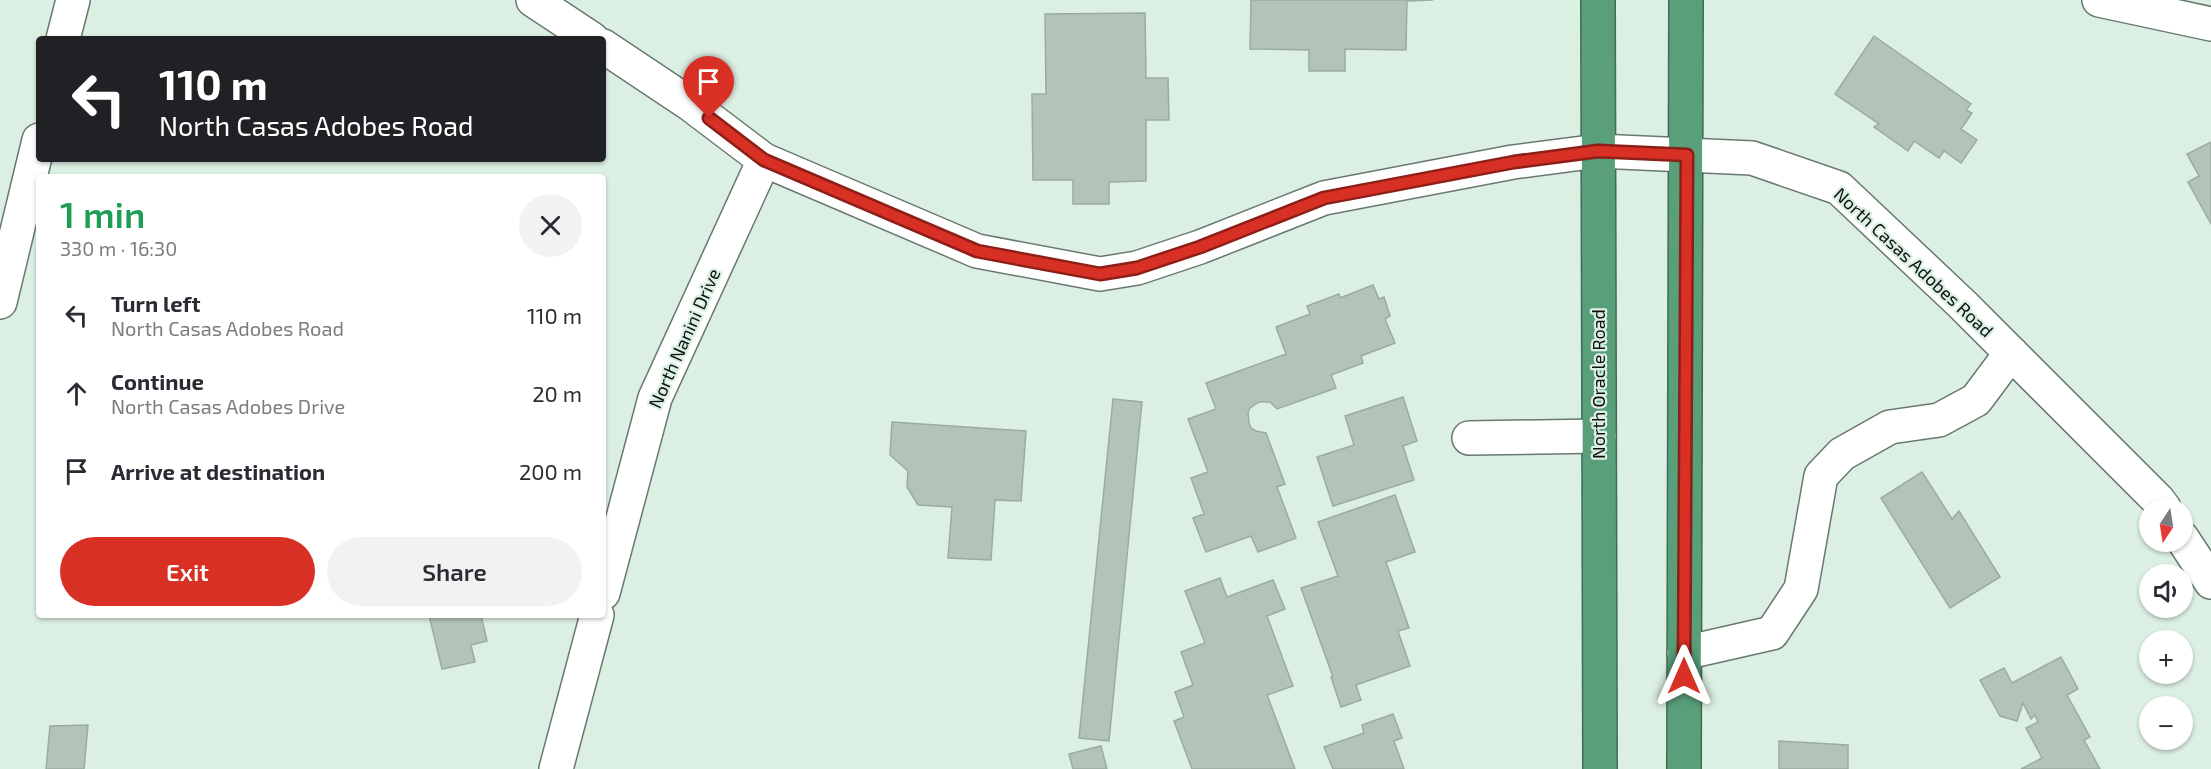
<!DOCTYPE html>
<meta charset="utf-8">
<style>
:root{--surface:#fff;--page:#f2f2f3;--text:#2b2b33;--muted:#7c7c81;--accent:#d93025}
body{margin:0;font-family:"Exo 2",sans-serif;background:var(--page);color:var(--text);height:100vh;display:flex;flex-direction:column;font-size:22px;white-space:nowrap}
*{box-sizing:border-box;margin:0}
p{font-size:20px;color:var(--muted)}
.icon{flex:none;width:33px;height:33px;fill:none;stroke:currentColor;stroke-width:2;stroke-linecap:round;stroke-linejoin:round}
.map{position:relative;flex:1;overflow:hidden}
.panel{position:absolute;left:36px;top:174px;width:570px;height:444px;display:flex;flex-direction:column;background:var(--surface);border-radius:6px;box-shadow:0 2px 4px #0004}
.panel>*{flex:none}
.top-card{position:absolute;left:36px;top:36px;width:570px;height:126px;border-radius:6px;box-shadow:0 2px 4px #0004;background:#202124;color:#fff;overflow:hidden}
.needle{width:39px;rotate:192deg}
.controls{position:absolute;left:2139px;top:498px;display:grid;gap:12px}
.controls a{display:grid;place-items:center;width:54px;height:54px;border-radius:50%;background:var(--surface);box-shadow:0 2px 4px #0004;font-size:30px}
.pin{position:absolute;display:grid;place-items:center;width:51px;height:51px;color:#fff;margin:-62px -26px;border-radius:50% 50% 50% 0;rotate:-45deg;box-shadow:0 0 6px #0007}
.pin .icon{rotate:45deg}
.me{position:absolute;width:66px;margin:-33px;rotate:0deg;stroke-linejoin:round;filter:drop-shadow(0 0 4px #0008)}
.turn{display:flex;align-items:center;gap:21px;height:126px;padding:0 24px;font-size:27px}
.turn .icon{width:78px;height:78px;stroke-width:2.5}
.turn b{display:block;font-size:42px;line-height:51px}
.round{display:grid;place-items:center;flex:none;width:63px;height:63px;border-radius:32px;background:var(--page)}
.overview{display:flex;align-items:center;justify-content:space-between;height:102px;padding:0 24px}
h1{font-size:36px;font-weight:600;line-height:45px;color:#1e9e55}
.primary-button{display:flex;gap:12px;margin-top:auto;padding:12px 24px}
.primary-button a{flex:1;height:69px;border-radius:36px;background:var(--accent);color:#fff;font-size:24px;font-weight:600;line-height:69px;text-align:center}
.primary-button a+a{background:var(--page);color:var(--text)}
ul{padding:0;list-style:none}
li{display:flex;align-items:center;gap:18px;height:78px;padding:0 24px}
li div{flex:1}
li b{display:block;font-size:22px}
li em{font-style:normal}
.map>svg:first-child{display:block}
.building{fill:#b2c4b9;stroke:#9aaca1;stroke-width:1.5}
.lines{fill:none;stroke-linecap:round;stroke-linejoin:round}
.minor-casing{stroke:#68796f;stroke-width:36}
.highway-casing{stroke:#3e6d54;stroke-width:36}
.minor{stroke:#fff;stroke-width:33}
.highway{stroke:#599f7a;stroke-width:33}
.route-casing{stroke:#8d1f18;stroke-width:15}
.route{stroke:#d93025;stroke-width:10}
.labels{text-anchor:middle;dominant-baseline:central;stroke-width:4.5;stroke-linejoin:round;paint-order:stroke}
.street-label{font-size:18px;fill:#0b110e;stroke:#dcefe3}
</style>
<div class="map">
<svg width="2211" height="769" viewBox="0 0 2211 769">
<rect width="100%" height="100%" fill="#dcefe3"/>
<g class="building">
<path d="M1251 0H1433L1407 1 1406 50 1345 49V71H1309V50L1250 49Z"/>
<path d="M1145 13 1146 78H1168L1169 120H1146V181L1109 182V204H1073V180H1033L1032 94H1046L1045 14Z"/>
<path d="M1874 36 1971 104 1966 110 1972 113 1961 129 1977 140 1961 163 1944 151 1939 158 1914 141 1908 151 1874 127 1879 124 1835 94Z"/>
<path d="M2211 142V224L2188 182 2199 176 2187 154Z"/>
<path d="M1373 285 1379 299 1384 297 1390 316 1385 319 1395 343 1361 356 1363 363 1331 375 1336 388 1277 409 1270 402H1259L1250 408 1248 413 1249 423 1251 428 1256 431 1266 433 1285 484 1277 487 1296 538 1258 552 1251 536 1206 552 1193 518 1204 514 1191 478 1208 472 1188 419 1216 409 1206 383 1286 354 1276 327 1310 314 1307 306 1339 294 1340 298Z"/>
<path d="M1403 397 1417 441 1403 446 1414 480 1333 506 1317 457 1354 445 1345 416Z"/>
<path d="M1113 399 1142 402 1109 741 1079 738Z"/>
<path d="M892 422 1026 431 1021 501 995 500 991 560 948 558 952 507 918 505 907 487 908 471 890 455Z"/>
<path d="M1922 472 1952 519 1959 511 2000 577 1950 608 1881 498Z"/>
<path d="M1395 495 1415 552 1386 562 1409 628 1398 631 1410 666 1356 685 1361 700 1341 707 1331 677H1333L1301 588 1338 576 1318 522Z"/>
<path d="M1220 578 1227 597 1273 580 1285 609 1267 616 1293 686 1267 695 1295 769H1192L1174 721 1184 717 1175 692 1193 685 1181 652 1205 643 1185 591Z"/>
<path d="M429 615H481L487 641 471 645 475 662 442 669Z"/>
<path d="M2061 657 2078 689 2067 695 2090 737 2084 740 2100 769H2021L2042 758 2026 728 2038 722 2035 715 2031 719 2023 703 2017 721 2000 716 1980 680 2004 668 2012 683Z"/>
<path d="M1393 714 1402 738 1394 741 1404 769H1333L1324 747 1364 733 1362 725Z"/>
<path d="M88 725 84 769H46L50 726Z"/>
<path d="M1779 741 1848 745V769H1779Z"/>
<path d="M1101 746 1107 769H1073L1069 754Z"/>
</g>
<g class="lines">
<defs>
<g id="minor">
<path d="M533 0 592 39"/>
<path d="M2099 0 2211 24"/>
<path d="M63 39 73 0"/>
<path d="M603 46 690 104 764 160 977 251 1100 274 1137 268 1200 247 1324 198 1513 162 1598 151 1752 158 1839 188 1963 305 2158 500 2164 508"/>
<path d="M0 302 39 140"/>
<path d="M1469 438 1599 436"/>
<path d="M2182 538 2211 582"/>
<path d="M603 593 655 398 764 160"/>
<path d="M1684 653 1772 633 1801 589 1821 476 1842 454 1890 427 1939 420 1976 400 2011 353"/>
<path d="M556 769 597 615"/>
</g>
<g id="highway">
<path d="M1598 0 1600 769"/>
<path d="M1684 769 1686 0"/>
</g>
</defs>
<use href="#minor" class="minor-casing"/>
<use href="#highway" class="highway-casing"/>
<use href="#minor" class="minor"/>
<use href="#highway" class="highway"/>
</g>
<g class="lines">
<defs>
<path id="route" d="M709 118 764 160 977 251 1100 274 1137 268 1200 247 1324 198 1514 162 1598 151 1687 155 1684 676"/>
</defs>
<use href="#route" class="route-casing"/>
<use href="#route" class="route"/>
</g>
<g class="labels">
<g class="street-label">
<text transform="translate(1914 262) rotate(43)">North Casas Adobes Road</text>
<text transform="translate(684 338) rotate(-66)">North Nanini Drive</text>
<text transform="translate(1598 384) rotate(-90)">North Oracle Road</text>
</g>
</g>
</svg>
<div class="controls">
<a><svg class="needle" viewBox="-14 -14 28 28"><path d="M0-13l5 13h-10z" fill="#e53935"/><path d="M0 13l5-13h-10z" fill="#7c7c81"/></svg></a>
<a><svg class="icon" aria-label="sound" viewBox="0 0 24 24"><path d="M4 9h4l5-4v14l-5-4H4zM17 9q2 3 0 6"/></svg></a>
<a>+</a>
<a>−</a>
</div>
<div class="pin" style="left:709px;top:118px;background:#d93025"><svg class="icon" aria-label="arrive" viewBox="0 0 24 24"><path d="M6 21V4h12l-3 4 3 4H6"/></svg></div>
<svg class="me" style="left:1684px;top:676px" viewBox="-20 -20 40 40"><path d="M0-17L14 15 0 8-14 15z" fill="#d93025" stroke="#fff" stroke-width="4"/></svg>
<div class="top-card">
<div class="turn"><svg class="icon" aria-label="left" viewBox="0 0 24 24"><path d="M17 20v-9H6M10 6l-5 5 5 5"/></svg><div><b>110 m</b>North Casas Adobes Road</div></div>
</div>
<section class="panel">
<div class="overview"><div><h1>1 min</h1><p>330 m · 16:30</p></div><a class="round"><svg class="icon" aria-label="close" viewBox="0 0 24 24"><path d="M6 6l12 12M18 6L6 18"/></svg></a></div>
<ul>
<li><svg class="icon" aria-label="left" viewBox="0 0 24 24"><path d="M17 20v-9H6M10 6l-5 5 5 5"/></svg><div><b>Turn left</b><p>North Casas Adobes Road</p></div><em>110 m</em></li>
<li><svg class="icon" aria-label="ahead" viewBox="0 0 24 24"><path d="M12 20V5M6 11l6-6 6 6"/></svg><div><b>Continue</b><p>North Casas Adobes Drive</p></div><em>20 m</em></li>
<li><svg class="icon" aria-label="arrive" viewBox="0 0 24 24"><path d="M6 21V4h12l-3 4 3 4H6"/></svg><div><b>Arrive at destination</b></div><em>200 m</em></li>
</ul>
<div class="primary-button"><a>Exit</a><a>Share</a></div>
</section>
</div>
